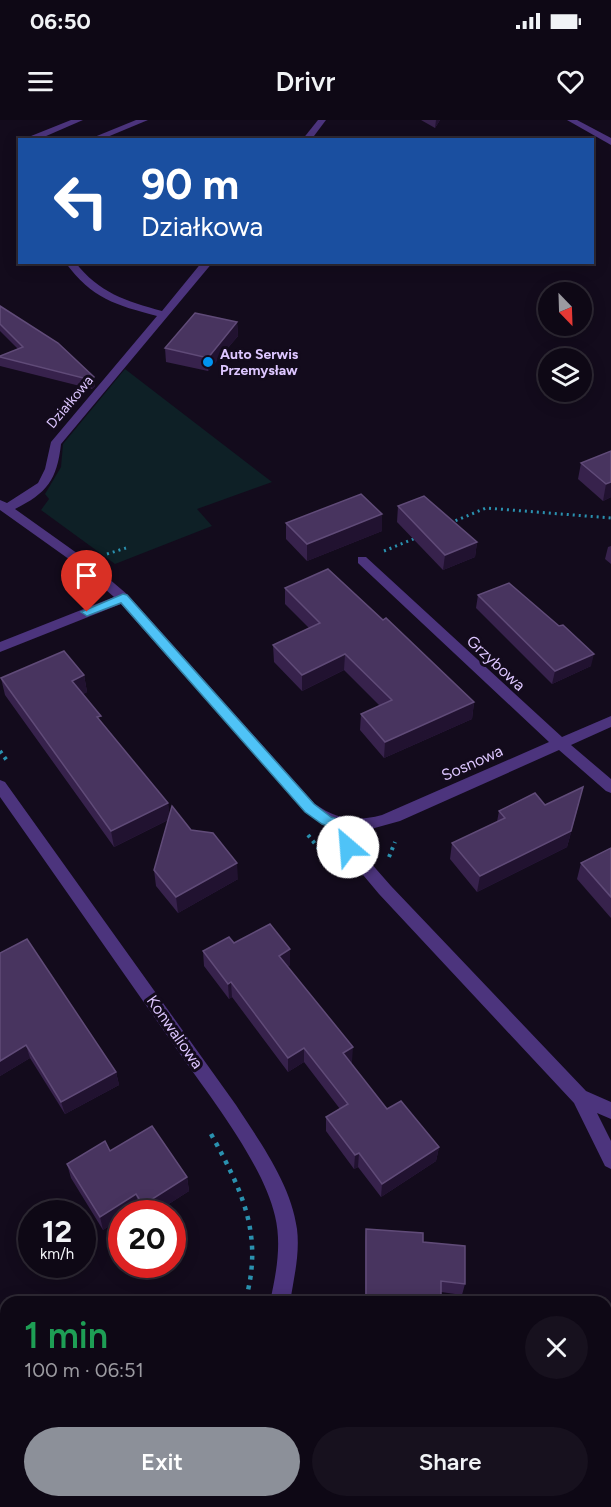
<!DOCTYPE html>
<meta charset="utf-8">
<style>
:root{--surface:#0e0815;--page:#17111e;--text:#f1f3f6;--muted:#9b9aa0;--line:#2e2934;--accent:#8c9099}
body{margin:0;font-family:Figtree,sans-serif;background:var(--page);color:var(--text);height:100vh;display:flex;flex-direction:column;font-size:22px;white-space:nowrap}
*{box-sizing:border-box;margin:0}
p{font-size:20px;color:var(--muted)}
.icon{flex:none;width:33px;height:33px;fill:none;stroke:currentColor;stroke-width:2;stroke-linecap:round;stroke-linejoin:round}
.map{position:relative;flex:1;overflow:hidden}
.side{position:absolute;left:0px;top:1176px;width:612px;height:212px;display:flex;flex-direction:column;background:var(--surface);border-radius:18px 18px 0 0;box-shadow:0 3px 15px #0003,0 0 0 2px var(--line)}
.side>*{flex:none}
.top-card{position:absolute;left:18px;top:18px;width:576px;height:126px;border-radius:0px;box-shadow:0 3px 15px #0003,0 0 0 2px var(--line);background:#1a4fa0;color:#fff;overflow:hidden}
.needle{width:39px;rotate:157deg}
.buttons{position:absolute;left:538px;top:162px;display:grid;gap:12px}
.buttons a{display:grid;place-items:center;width:54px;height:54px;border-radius:50%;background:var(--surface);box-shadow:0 3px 15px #0003,0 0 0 2px var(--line);font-size:30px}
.speed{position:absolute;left:18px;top:1080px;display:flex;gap:12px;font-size:30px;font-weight:700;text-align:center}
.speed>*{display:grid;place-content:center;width:78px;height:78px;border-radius:50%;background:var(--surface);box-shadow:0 3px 15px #0003,0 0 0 2px var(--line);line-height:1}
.speed small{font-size:15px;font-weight:400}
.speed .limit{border:9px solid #d22;background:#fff;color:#111}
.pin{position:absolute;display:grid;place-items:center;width:51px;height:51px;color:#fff;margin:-62px -26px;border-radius:50% 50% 50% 0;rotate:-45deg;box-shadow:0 0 6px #0007}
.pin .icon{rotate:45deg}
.me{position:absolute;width:66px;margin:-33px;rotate:333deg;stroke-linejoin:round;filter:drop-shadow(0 0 4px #0008)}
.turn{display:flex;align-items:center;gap:21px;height:126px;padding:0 24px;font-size:27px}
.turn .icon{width:78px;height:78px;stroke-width:2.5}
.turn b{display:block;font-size:42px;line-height:51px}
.round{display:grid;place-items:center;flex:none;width:63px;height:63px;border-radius:32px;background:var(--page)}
.headline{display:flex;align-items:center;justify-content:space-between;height:102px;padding:0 24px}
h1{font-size:36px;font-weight:600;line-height:45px;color:#1e9e55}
.cta{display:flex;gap:12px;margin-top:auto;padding:12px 24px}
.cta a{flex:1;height:69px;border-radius:36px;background:var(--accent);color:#fff;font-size:24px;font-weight:600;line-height:69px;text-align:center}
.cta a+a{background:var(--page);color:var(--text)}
.status{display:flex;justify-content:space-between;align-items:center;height:42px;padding:0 30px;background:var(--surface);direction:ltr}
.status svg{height:16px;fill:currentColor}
header{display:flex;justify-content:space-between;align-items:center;height:78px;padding:0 24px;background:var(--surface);font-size:27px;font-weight:600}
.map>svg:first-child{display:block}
.green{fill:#0e2026}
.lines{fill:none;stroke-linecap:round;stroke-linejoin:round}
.path-far2{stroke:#2a91af;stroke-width:3;stroke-dasharray:2 4;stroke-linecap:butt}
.path-far1{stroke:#2a91af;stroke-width:4;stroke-dasharray:3 4.5;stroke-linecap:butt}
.path{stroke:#2a91af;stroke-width:4.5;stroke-dasharray:4 6;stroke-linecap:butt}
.minor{fill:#4c347d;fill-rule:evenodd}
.wall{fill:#37224c}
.shaded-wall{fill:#211230}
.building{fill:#48345f;stroke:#604b78;stroke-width:1.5}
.route{fill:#4fc3f7;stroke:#337fa1;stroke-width:1.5}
.poi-dot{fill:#0094f1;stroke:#130b1c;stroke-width:2}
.labels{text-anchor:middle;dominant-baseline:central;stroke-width:6;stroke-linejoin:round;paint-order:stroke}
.far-poi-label{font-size:14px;font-weight:bold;fill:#ddc6ff;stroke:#130b1c;text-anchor:start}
.far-street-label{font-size:14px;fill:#ddc6ff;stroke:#130b1c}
.street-label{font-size:16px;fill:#ddc6ff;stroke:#130b1c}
</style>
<div class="status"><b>06:50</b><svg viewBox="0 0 49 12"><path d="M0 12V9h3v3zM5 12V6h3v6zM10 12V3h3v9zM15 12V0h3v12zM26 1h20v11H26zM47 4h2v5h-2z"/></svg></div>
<header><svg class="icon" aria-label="menu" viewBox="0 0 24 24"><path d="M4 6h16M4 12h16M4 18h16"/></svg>Drivr<svg class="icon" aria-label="heart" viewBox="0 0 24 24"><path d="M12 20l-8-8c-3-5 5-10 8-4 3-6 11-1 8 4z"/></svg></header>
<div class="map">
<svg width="611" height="1387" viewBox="0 0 611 1387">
<rect width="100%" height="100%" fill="#130b1c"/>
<path class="green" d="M125 249 272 362 197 389 212 406 115 444 41 390 49 379 45 374 61 347 63 324Z"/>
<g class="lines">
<g class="path-far2">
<path d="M450 403 486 388 611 398"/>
<path d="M384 431 416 418"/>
<path d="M107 434 126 428"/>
</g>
<g class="path-far1">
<path d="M0 631 8 642"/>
<path d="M308 715 324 735"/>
<path d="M389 737 395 722"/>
</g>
<g class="path">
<path d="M211 1014C243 1072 264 1116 245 1182"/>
<path d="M0 1385 6 1380"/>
<path d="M142 1387 149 1382"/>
</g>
<g class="minor">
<path d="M71 0H83L37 20 26 18Z"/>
<path d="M136 0H148L100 20H87Z"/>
<path d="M318 0H326L311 20H302Z"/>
<path d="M567 0H577L611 18V25Z"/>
<path d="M65 142H75C99 173 126 181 162 191L202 142H213L61 324C57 360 47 373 15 389L88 441 128 475 315 684C338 700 355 702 382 695L549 622 358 443V437H366L562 617 611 596V607L571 625 611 659V673L606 671 559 630 400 701 371 709 353 711 355 725 391 766 586 971 611 982V999L597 993 611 1021V1049L605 1046 574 983 379 774 343 731 338 709 305 692 121 484 0 532V522L114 477 80 447 0 390V380L7 383 38 363 45 349 51 322 157 196C116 185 92 179 65 142Z"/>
<path d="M0 660 5 662 236 985C260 1022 291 1064 297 1109 300 1133 294 1158 290 1182H270C276 1154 282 1125 275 1096 263 1043 207 973 176 928 117 844 59 761 0 677Z"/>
<path d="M78 1382H104L102 1387H75Z"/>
</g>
</g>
<g class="wall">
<path d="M421 0H440L435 8Z"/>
<path d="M0 186 94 257 95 266 92 269 0 246V236L18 229 0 211Z"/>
<path d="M237 202 238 216 208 251 166 242 165 228Z"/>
<path d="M611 331V377L603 381 578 359 581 343Z"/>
<path d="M398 386 477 422 475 437 443 450 397 402Z"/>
<path d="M286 403 382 411 307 441 286 419Z"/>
<path d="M611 426V444L605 439 608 427Z"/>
<path d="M285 468 474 582 472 599 384 638 360 610 361 594 380 586 344 550 302 571 274 542 273 525 309 508 285 484Z"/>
<path d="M478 475 591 546 552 564 476 488Z"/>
<path d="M84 555 87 572 83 574 102 604 168 683 169 696 191 710 238 759 178 793 156 766 154 750 168 700 114 727 5 575 1 558Z"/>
<path d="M579 683 567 727 477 772 450 739 452 723 497 702 499 691 545 685Z"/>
<path d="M611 728V798L577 759 581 743Z"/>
<path d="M234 823 290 829V845L287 847 352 942 351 943 387 989 439 1027 436 1041 381 1077 358 1047 354 1049 326 1011V997L340 989 304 942 288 952 232 877 229 879 204 846 203 831Z"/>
<path d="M0 833 116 952 119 965 65 994 30 938 0 956Z"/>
<path d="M110 1031 187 1057 189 1071 153 1094H142L139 1088 129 1094H122V1098L103 1110 71 1058 67 1044Z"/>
<path d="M366 1109 423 1122 465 1164 462 1175 441 1172V1182H365V1121Z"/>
</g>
<g class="shaded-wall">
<path d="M436 0H440L435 8Z"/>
<path d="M237 202 238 216 208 251V238Z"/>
<path d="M94 257 95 266 92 269 91 260Z"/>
<path d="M611 362V377L603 381 606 364Z"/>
<path d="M382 394V411L307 441V424Z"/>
<path d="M477 422 475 437 443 450 445 435Z"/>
<path d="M345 534 344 550 302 571V555Z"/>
<path d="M594 534 591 546 552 564 555 551Z"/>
<path d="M84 555 87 572 75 578 72 561Z"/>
<path d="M474 582 472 599 384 638 385 622Z"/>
<path d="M168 683 170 699 114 727 111 711Z"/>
<path d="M579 683 567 727 477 772 480 756Z"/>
<path d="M237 743 238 759 178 793 176 777Z"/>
<path d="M290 829V845L279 851V836Z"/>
<path d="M231 862 232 877 229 879 228 864Z"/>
<path d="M26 925 30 938 0 956V941Z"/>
<path d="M353 927 352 942 343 948V933Z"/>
<path d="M304 928V942L288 952V938Z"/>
<path d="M116 952 119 965 65 994 61 982Z"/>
<path d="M439 1027 436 1041 381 1077 382 1064Z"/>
<path d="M359 1033 358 1047 354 1049 355 1035Z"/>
<path d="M187 1057 189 1071 153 1094H144L143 1085Z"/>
<path d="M136 1074 139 1088 129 1094H122V1098L103 1110 100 1097Z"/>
</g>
<g class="building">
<path d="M0 186 58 223 94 257 91 260 0 237V236L23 227 0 204Z"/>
<path d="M195 193 237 202 208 238 165 228Z"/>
<path d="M611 331V362L606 364 581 343Z"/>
<path d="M361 374 382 394 307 424 286 403Z"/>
<path d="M424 376 477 422 445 435 398 386Z"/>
<path d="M328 449 383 500 386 498 474 582 385 622 361 594 392 580 345 534 302 555 273 525 320 503 285 468Z"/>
<path d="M509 463 559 506 563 505 594 534 555 551 478 475Z"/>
<path d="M64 531 84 555 72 561 101 596 97 597 168 683 111 711 1 558Z"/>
<path d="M583 667 571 711 480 756 452 723 505 698 499 691 535 673 545 685Z"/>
<path d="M172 686 191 710 213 713 237 743 176 777 154 750Z"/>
<path d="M611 728V777L581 743Z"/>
<path d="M270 804 290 829 279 836 353 927 343 933 387 989 401 981 439 1027 382 1064 359 1033 355 1035 326 997 348 984 304 928 288 938 231 862 228 864 203 831 229 817 234 823Z"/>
<path d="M27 819 116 952 61 982 26 925 0 941V833Z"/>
<path d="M152 1006 187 1057 143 1085 136 1074 100 1097 67 1044 105 1021 110 1031Z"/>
<path d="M366 1109 423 1113V1122L465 1126V1164L441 1161V1182H366Z"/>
<path d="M370 1382H466L465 1387H368Z"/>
</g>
<path class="route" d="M123 474 127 475 314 684 331 697 350 703 355 727 353 730H343L339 710 322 704 305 692 121 483 87 496 81 492Z"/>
<circle class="poi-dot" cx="208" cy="242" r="6"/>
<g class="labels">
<g class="far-poi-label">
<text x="220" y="234">Auto Serwis<tspan x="220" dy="16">Przemysław</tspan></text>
</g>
<g class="far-street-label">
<text transform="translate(70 282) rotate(-50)">Działkowa</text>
</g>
<g class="street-label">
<text transform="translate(496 543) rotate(43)">Grzybowa</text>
<text transform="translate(472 643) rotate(-24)">Sosnowa</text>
<text transform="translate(175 912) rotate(55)">Konwaliowa</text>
</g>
</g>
</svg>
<div class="buttons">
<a><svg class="needle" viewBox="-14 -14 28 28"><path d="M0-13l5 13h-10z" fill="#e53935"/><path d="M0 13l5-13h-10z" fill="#9b9aa0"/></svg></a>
<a><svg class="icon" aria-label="layers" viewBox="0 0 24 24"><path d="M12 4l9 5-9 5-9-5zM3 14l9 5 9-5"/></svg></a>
</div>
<div class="speed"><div>12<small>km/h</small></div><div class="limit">20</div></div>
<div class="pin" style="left:87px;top:492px;background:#d93025"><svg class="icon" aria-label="arrive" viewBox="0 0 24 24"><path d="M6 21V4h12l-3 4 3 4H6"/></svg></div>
<svg class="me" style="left:348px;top:727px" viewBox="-20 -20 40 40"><circle r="19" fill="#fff"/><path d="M0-13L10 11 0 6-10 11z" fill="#4fc3f7"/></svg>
<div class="top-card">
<div class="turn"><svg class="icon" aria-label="left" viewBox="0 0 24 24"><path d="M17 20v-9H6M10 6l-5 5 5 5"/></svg><div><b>90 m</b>Działkowa</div></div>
</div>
<section class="side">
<div class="headline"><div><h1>1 min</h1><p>100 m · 06:51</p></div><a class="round"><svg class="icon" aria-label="close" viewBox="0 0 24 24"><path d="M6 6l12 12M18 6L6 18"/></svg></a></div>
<div class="cta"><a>Exit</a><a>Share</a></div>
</section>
</div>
